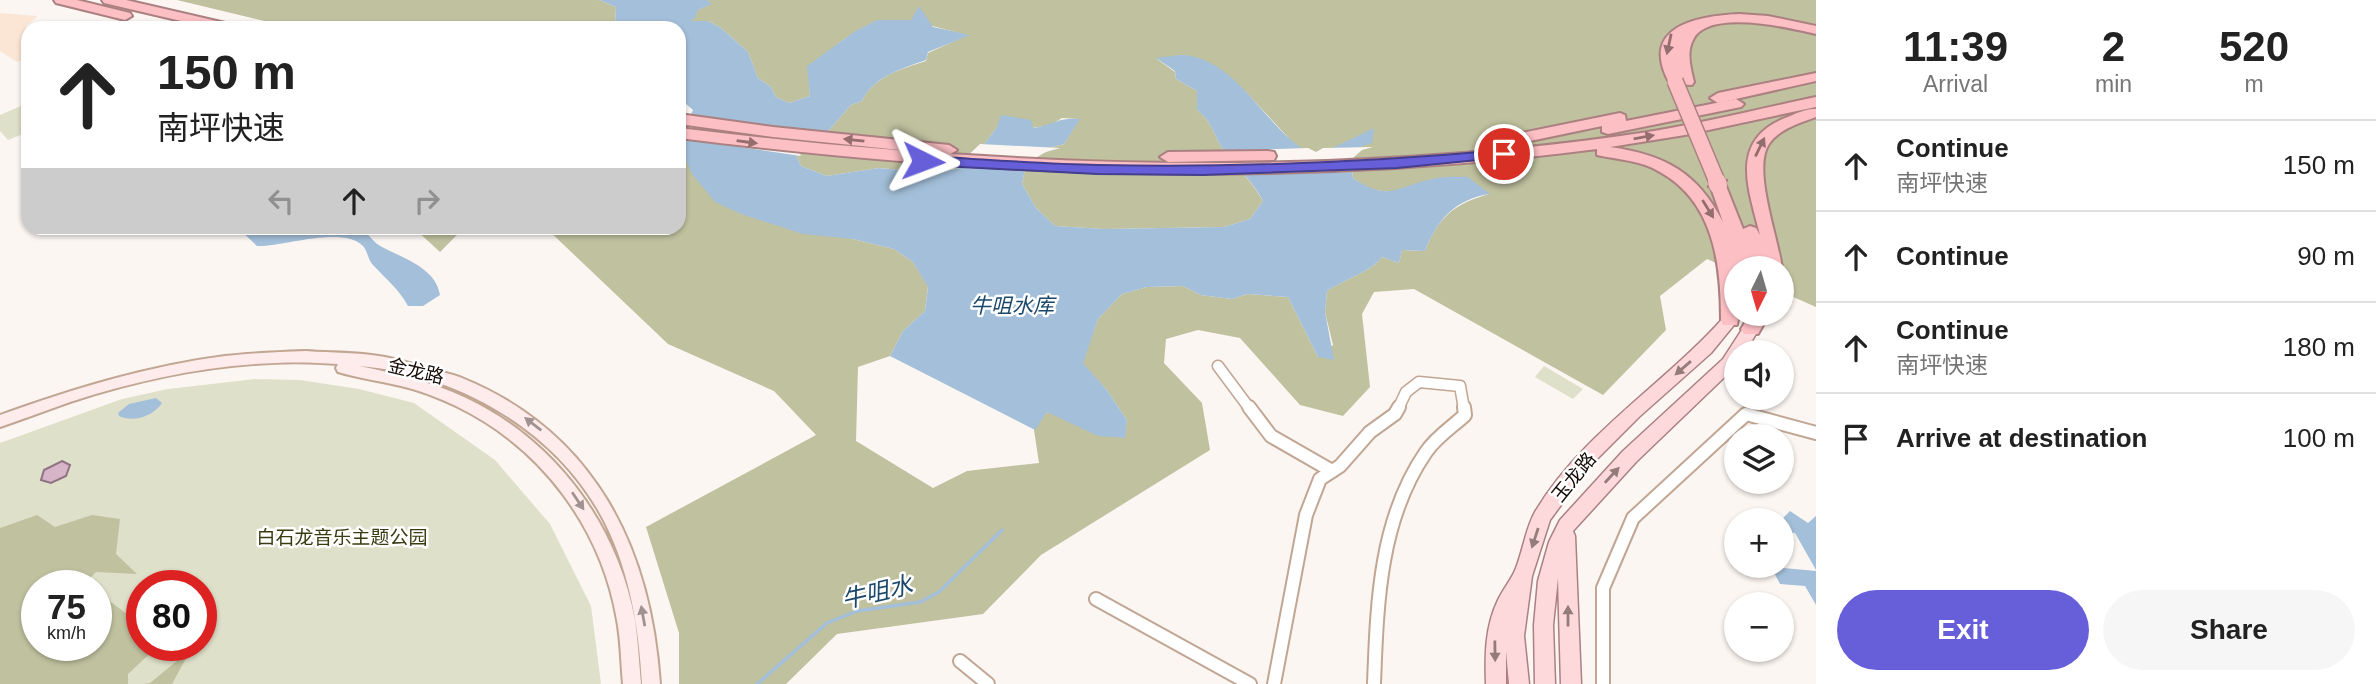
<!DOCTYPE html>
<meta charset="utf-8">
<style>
:root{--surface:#fff;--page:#f6f6f6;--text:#222;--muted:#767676;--line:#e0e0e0;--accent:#675fd9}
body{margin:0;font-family:Helvetica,"Noto Sans SC",sans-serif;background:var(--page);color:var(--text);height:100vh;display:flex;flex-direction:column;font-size:26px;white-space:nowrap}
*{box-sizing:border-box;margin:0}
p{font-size:23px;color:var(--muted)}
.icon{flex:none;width:38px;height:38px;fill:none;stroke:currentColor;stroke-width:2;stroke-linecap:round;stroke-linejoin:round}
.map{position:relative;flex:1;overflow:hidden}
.side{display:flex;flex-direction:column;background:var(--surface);width:560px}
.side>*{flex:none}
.banner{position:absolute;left:21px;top:21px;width:665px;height:214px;border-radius:21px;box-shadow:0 2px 5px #0004;background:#fff;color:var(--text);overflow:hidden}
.needle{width:46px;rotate:185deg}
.fabs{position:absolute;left:1724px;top:256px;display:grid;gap:14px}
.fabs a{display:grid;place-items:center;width:70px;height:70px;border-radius:50%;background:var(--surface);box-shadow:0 2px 5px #0004;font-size:35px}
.speed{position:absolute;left:21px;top:570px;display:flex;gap:14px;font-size:35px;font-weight:700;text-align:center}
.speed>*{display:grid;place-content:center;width:91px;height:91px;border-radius:50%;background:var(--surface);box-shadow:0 2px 5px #0004;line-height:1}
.speed small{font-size:18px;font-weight:400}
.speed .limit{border:10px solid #d22;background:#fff;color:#111}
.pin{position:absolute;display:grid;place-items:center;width:60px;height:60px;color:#fff;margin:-30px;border:4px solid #fff;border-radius:50%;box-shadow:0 2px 7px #0007}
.me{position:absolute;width:77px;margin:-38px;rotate:93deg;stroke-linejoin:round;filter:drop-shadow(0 0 5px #0008)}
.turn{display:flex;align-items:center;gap:24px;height:147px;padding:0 21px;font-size:32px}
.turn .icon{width:91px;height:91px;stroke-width:2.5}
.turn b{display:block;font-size:49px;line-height:60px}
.lanes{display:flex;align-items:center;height:66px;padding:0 21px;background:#0003;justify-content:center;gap:35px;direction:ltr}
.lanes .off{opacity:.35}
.eta{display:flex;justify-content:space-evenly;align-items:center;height:119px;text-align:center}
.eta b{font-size:42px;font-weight:800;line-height:49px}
.button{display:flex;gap:14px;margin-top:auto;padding:14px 21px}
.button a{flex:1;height:80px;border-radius:42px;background:var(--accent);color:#fff;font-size:28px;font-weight:800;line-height:80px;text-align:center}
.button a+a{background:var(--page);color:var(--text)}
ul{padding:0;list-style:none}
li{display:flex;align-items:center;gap:21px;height:91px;padding:0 21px;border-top:2px solid var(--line)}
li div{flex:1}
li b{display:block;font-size:26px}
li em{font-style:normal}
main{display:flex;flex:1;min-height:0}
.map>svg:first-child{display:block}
.built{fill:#fbe6d6}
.green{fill:#dfe0c9;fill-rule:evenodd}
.forest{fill:#bfc19f;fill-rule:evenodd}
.water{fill:#a3bfd9}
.pier{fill:#fcf6f2}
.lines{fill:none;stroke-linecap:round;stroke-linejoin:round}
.stream{stroke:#a3bfd9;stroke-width:3.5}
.building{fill:#d7b4c8;stroke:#8f7382;stroke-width:2}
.street-far1-casing{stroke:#c1a693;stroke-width:13}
.street-casing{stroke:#c1a693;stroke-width:16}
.secondary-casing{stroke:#c1a693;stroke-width:4}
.primary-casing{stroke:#ab8081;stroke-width:3}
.highway-casing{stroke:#ab8081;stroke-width:4}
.street-far1{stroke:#fff;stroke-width:10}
.street{stroke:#fff;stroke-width:12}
.secondary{fill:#feeced;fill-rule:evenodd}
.primary{fill:#fdd9dc;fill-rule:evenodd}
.highway{fill:#fcbfc4;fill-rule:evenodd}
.highway-bridge-far1-casing{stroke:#ab8081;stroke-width:18;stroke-linecap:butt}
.highway-bridge-casing{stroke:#ab8081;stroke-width:22;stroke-linecap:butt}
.highway-bridge-far1{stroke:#fcbfc4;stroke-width:15}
.highway-bridge{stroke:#fcbfc4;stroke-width:18}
.oneway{fill:#946e6e}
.oneway2{fill:#947c7b}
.oneway3{fill:#a09290}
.route{fill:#675fd9;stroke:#433e8d;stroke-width:2}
.labels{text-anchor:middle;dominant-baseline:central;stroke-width:5;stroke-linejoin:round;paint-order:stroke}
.street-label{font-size:19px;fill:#140b05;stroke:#fff}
.park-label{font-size:19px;fill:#3a3b10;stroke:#fff}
.water-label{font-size:21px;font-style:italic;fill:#1a476a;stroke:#fff}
.near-water-label{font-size:24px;font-style:italic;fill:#1a476a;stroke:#fff}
</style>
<main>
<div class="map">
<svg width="1816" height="684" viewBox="0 0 1816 684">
<rect width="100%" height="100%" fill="#fcf6f2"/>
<path class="built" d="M0 13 38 16 26 26 28 57 17 62 0 51Z"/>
<g class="green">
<path d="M28 103V132L8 140 0 131V115Z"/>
<path d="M1544 366 1583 389 1573 399 1535 377Z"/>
<path d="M255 379 300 380 359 389 414 403 495 460 550 524 591 606 601 684H0V443L122 399 168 389ZM37 586H96V646H37ZM142 586H201V646H142Z"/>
</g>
<g class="forest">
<path d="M177 0H599L616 7 615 23 626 28H294Z"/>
<path d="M707 0H1816V307L1782 292V268H1736V272L1707 259 1660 296 1666 330 1603 395 1414 289 1374 292 1362 314 1370 387 1343 416 1300 405 1240 338 1198 330 1166 339 1164 363 1202 403 1210 450 1041 555 983 614 837 634 786 684H679V633L646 527 816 435 774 391 668 344 546 228H679V138L681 149 853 239 894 249 913 262 928 286 925 311 903 331 890 356 1034 430 1047 412 1124 438 1127 420 1106 389 1082 363 1098 319 1122 294 1147 287 1183 286 1201 295 1232 299 1248 294 1288 297 1318 357 1333 345 1325 312 1327 291C1345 279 1371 272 1382 257L1399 263 1402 250 1425 251C1438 217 1454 204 1489 194L1433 179 1395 192 1371 190 1353 178 1350 156 1374 129 1317 156 1298 148 1245 91 1184 55 1157 59 1175 72 1176 79 1197 91V110C1214 123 1213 136 1225 152 1239 169 1252 182 1263 201L1250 219 1224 227 1104 229 1055 226 1036 208 1022 184 1027 159 1044 149 1064 144 1079 119 1062 118 1051 125 1032 128 997 127 977 154 960 168 936 173 879 168 827 176 801 166 792 146 823 137 851 105 862 101C873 77 901 69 926 61L928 53 968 35C930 27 893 9 857 31 839 41 825 56 808 66L810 96 789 103 776 97 771 87 758 78 748 52 721 28 708 21H687L698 10 711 4ZM890 356 1034 430 1039 463 967 471 933 488 856 441 858 367Z"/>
<path d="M414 228H464L440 252Z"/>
<path d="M37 515 55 527 92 515 120 519 116 554 137 574 96 572 88 580 93 586H37V646H96V591L131 617 130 636 142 638V646H158L128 674V684H0V528Z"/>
<path d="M195 646H198L185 660 172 684H143L150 683Z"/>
</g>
<g class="water">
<path d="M599 0H707L712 4 698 10 695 18 690 21H708L721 28 748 52 758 78 771 87 776 97 789 103 810 96 807 66 854 32 877 20H911L919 6 933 27 970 35 928 52 926 60C901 69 873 77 862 101L851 105 823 137 792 146 801 166 827 176 879 168 936 173 960 168 977 154 997 127 1001 115 1031 120 1033 128C1053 125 1058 117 1080 119L1064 144 1044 149 1027 159 1022 184 1036 208 1055 226 1104 229 1224 227 1250 219 1263 201C1252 181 1239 169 1225 152 1213 136 1214 123 1197 110V91L1176 79 1175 71 1156 58C1165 57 1175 55 1184 55 1242 61 1267 135 1316 156L1374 128 1372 143 1360 147 1350 157 1353 178C1390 203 1396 186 1433 179 1444 176 1457 177 1468 177L1490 194C1455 199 1437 220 1425 251L1402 250 1399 263 1382 257C1371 272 1345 279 1327 291L1325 312 1334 360 1318 357 1288 297 1248 294 1232 299 1201 295 1183 286 1147 287 1122 294 1098 319 1083 363 1106 389 1127 420 1125 438 1098 436 1047 412 1035 430 890 356 903 331 925 311 928 287 913 262 894 249 853 239 803 234 741 214 715 202 692 174 681 149 679 138 693 110 686 104 679 103V28H626L615 23 616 7Z"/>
<path d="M238 228H362C368 234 374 243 382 247 403 258 436 268 440 295L423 306H408C399 289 386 279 373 265 368 260 368 252 363 246 343 225 282 247 257 246Z"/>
<path d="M156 398 162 403C153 416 134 423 119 416L118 413 129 404Z"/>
<path d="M1790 511 1808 523 1816 516V570L1795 533 1782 531 1781 520Z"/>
<path d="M1771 567 1816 571V605L1805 586 1780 584Z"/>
</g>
<g class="pier">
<path d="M687 116 718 121 832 133 824 140 797 148 801 156 679 138V124Z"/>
<path d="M980 144 1060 148 1046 152 1030 161 1028 171 952 166 958 165Z"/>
<path d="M1373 147 1362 150 1353 158 1356 172 1242 175 1220 151 1308 148 1316 152 1323 148Z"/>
</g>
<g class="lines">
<path class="stream" d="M757 684 827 623 857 611 920 602 939 592 1002 530"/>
</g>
<path class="building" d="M62 461 70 465 66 476 51 483 41 480 44 470Z"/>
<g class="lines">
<defs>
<g id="street-far1">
<path d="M1218 366 1250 409"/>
<path d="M1398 409 1406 392 1419 382 1460 386 1464 409"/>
</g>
<g id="street">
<path d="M1249 407 1271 436 1332 471"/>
<path d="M1096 599 1250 684"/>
<path d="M960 661 988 684"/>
<path d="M1274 684 1306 515 1320 479 1340 466 1370 432 1395 414 1399 407"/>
<path d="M1374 684C1377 605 1379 520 1426 452 1436 437 1452 427 1465 415L1464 407"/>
<path d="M1603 684V588L1633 518 1746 414 1816 433"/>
</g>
<path id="secondary" d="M306 351C331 353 359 352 385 357 400 360 416 365 431 369 441 372 452 374 462 378 594 432 651 547 660 684H642C639 629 630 573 605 523 559 432 459 374 359 366 395 373 432 382 466 398 555 440 617 524 635 620 638 641 639 663 641 684H623C621 663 621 641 617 620 601 527 541 447 456 406 439 398 419 390 401 386 380 381 358 378 338 372L336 368 338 364C249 357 155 374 70 402 47 410 24 419 0 427V415C73 389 147 366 225 356 251 353 279 352 306 351Z"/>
<g id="primary">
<path d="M1730 314 1738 320 1711 353 1639 417 1589 467 1550 520 1532 576 1524 636 1529 684H1509L1506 651V684H1486C1485 655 1485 627 1498 600 1503 589 1512 579 1516 568 1523 550 1526 528 1535 512 1582 433 1665 384 1725 316Z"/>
<path d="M1751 323 1759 329 1745 352H1736L1735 367 1636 462 1573 531 1575 536 1581 684H1561L1558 578 1553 625 1555 684H1535L1534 625 1538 581 1549 542 1560 520 1623 451 1723 359 1745 325Z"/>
</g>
<g id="highway">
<path d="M54 0H77L130 13 132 16 125 20 56 3Z"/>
<path d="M102 0H126L234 25 236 28H211L104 3Z"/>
<path d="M1739 14 1768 16 1816 26V34C1790 28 1708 8 1693 40 1686 53 1691 69 1694 82L1692 85 1670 84C1638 27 1696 16 1739 14Z"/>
<path d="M1816 73V81L1718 103 1710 98 1718 93Z"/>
<path d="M1816 97V107L1685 135 1610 147C1665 155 1697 172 1723 222L1710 185 1718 180 1724 181 1743 229 1750 226 1756 228 1760 235C1749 190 1728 141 1785 118 1795 114 1806 108 1816 109V117C1800 123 1779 129 1769 144 1752 169 1778 237 1782 268H1736V313H1739L1737 325H1723L1721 320C1721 264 1714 202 1660 172 1641 160 1619 160 1597 155V149C1284 189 990 177 679 138V128C999 167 1321 180 1641 133 1700 124 1758 109 1816 97Z"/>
<path d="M1736 99 1744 104 1741 107 1608 134 1602 132V126L1497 148 1489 143 1497 138 1620 113 1625 115 1626 121Z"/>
<path d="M679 114 773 127 949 145 957 150 949 155 773 137 679 124Z"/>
<path d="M1268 151 1274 152 1276 156 1274 160 1168 162 1160 157 1168 152Z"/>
<path d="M1751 313H1770L1758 334H1744L1741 329Z"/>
</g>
</defs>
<use href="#street-far1" class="street-far1-casing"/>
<use href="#street" class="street-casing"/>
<use href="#secondary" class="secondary-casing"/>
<use href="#primary" class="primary-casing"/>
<use href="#highway" class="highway-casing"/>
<use href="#street-far1" class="street-far1"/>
<use href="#street" class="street"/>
<use href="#secondary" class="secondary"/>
<use href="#primary" class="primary"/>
<use href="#highway" class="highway"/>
<defs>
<path id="highway-bridge-far1" d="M1675 81 1718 184"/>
<path id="highway-bridge" d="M1717 182 1718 185"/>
</defs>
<use href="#highway-bridge-far1" class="highway-bridge-far1-casing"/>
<use href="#highway-bridge" class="highway-bridge-casing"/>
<use href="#highway-bridge-far1" class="highway-bridge-far1"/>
<use href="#highway-bridge" class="highway-bridge"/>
</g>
<defs><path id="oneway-solid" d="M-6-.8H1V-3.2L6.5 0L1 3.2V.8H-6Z" transform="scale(1.75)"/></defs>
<g class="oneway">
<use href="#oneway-solid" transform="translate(1669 44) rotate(102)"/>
<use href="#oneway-solid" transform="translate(1644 137) rotate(-10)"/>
<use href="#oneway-solid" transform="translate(854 140) rotate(-174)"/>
<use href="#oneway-solid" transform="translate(747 142) rotate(8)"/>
<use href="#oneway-solid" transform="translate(1760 147) rotate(-64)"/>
<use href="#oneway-solid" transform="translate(1708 209) rotate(58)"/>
</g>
<g class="oneway2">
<use href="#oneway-solid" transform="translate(1683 368) rotate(139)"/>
<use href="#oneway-solid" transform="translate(1612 475) rotate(-47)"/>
<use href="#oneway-solid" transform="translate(1535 538) rotate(108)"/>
<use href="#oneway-solid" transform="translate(1568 616) rotate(-90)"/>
<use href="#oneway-solid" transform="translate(1495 651) rotate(89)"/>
</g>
<g class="oneway3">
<use href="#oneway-solid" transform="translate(533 424) rotate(-142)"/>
<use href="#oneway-solid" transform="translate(578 501) rotate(56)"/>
<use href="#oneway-solid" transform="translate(643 616) rotate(-100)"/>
</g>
<path class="route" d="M1504 150 1510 154 1508 157 1397 168 1203 175 1097 174 923 165 917 161 923 156C982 159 1040 164 1099 165 1234 168 1369 162 1504 150Z"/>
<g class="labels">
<g class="street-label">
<text transform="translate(416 371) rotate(13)">金龙路</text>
<text transform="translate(1574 477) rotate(-51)">玉龙路</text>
</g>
<g class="park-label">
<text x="342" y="537">白石龙音乐主题公园</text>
</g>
<g class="water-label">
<text x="1012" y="305">牛咀水库</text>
</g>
<g class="near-water-label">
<text transform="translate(877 592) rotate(-13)">牛咀水</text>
</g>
</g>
</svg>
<div class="fabs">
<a><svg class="needle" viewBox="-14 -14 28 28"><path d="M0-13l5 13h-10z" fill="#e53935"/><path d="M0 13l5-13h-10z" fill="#767676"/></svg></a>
<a><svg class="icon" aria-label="sound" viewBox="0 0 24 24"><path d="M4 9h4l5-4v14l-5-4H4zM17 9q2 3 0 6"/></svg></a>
<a><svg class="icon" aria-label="layers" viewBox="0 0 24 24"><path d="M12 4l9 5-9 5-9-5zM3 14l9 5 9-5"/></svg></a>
<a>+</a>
<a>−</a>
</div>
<div class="speed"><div>75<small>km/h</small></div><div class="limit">80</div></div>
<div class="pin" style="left:1504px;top:154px;background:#d93025"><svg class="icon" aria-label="arrive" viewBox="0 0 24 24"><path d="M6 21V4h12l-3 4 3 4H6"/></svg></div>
<svg class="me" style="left:923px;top:161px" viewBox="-20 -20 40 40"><path d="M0-17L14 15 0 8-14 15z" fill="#675fd9" stroke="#fff" stroke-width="4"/></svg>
<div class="banner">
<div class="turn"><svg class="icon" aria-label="ahead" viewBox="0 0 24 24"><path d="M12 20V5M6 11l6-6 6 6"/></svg><div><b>150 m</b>南坪快速</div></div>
<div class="lanes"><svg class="icon off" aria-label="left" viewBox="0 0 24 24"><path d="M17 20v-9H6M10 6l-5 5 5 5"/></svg><svg class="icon" aria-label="ahead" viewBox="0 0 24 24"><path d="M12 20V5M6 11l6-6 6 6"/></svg><svg class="icon off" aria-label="right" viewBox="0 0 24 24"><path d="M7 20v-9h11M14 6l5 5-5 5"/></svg></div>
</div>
</div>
<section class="side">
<div class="eta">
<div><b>11:39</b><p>Arrival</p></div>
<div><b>2</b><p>min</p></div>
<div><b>520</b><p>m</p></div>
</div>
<ul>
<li><svg class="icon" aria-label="ahead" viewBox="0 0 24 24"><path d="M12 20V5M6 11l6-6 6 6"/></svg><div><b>Continue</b><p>南坪快速</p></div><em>150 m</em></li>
<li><svg class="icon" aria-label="ahead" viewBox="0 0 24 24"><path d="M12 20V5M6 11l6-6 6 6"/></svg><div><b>Continue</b></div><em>90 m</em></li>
<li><svg class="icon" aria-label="ahead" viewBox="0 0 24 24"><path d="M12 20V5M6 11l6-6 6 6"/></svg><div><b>Continue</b><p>南坪快速</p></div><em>180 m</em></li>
<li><svg class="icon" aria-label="arrive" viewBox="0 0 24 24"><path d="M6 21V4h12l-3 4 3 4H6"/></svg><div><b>Arrive at destination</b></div><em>100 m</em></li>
</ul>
<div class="button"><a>Exit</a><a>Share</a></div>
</section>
</main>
